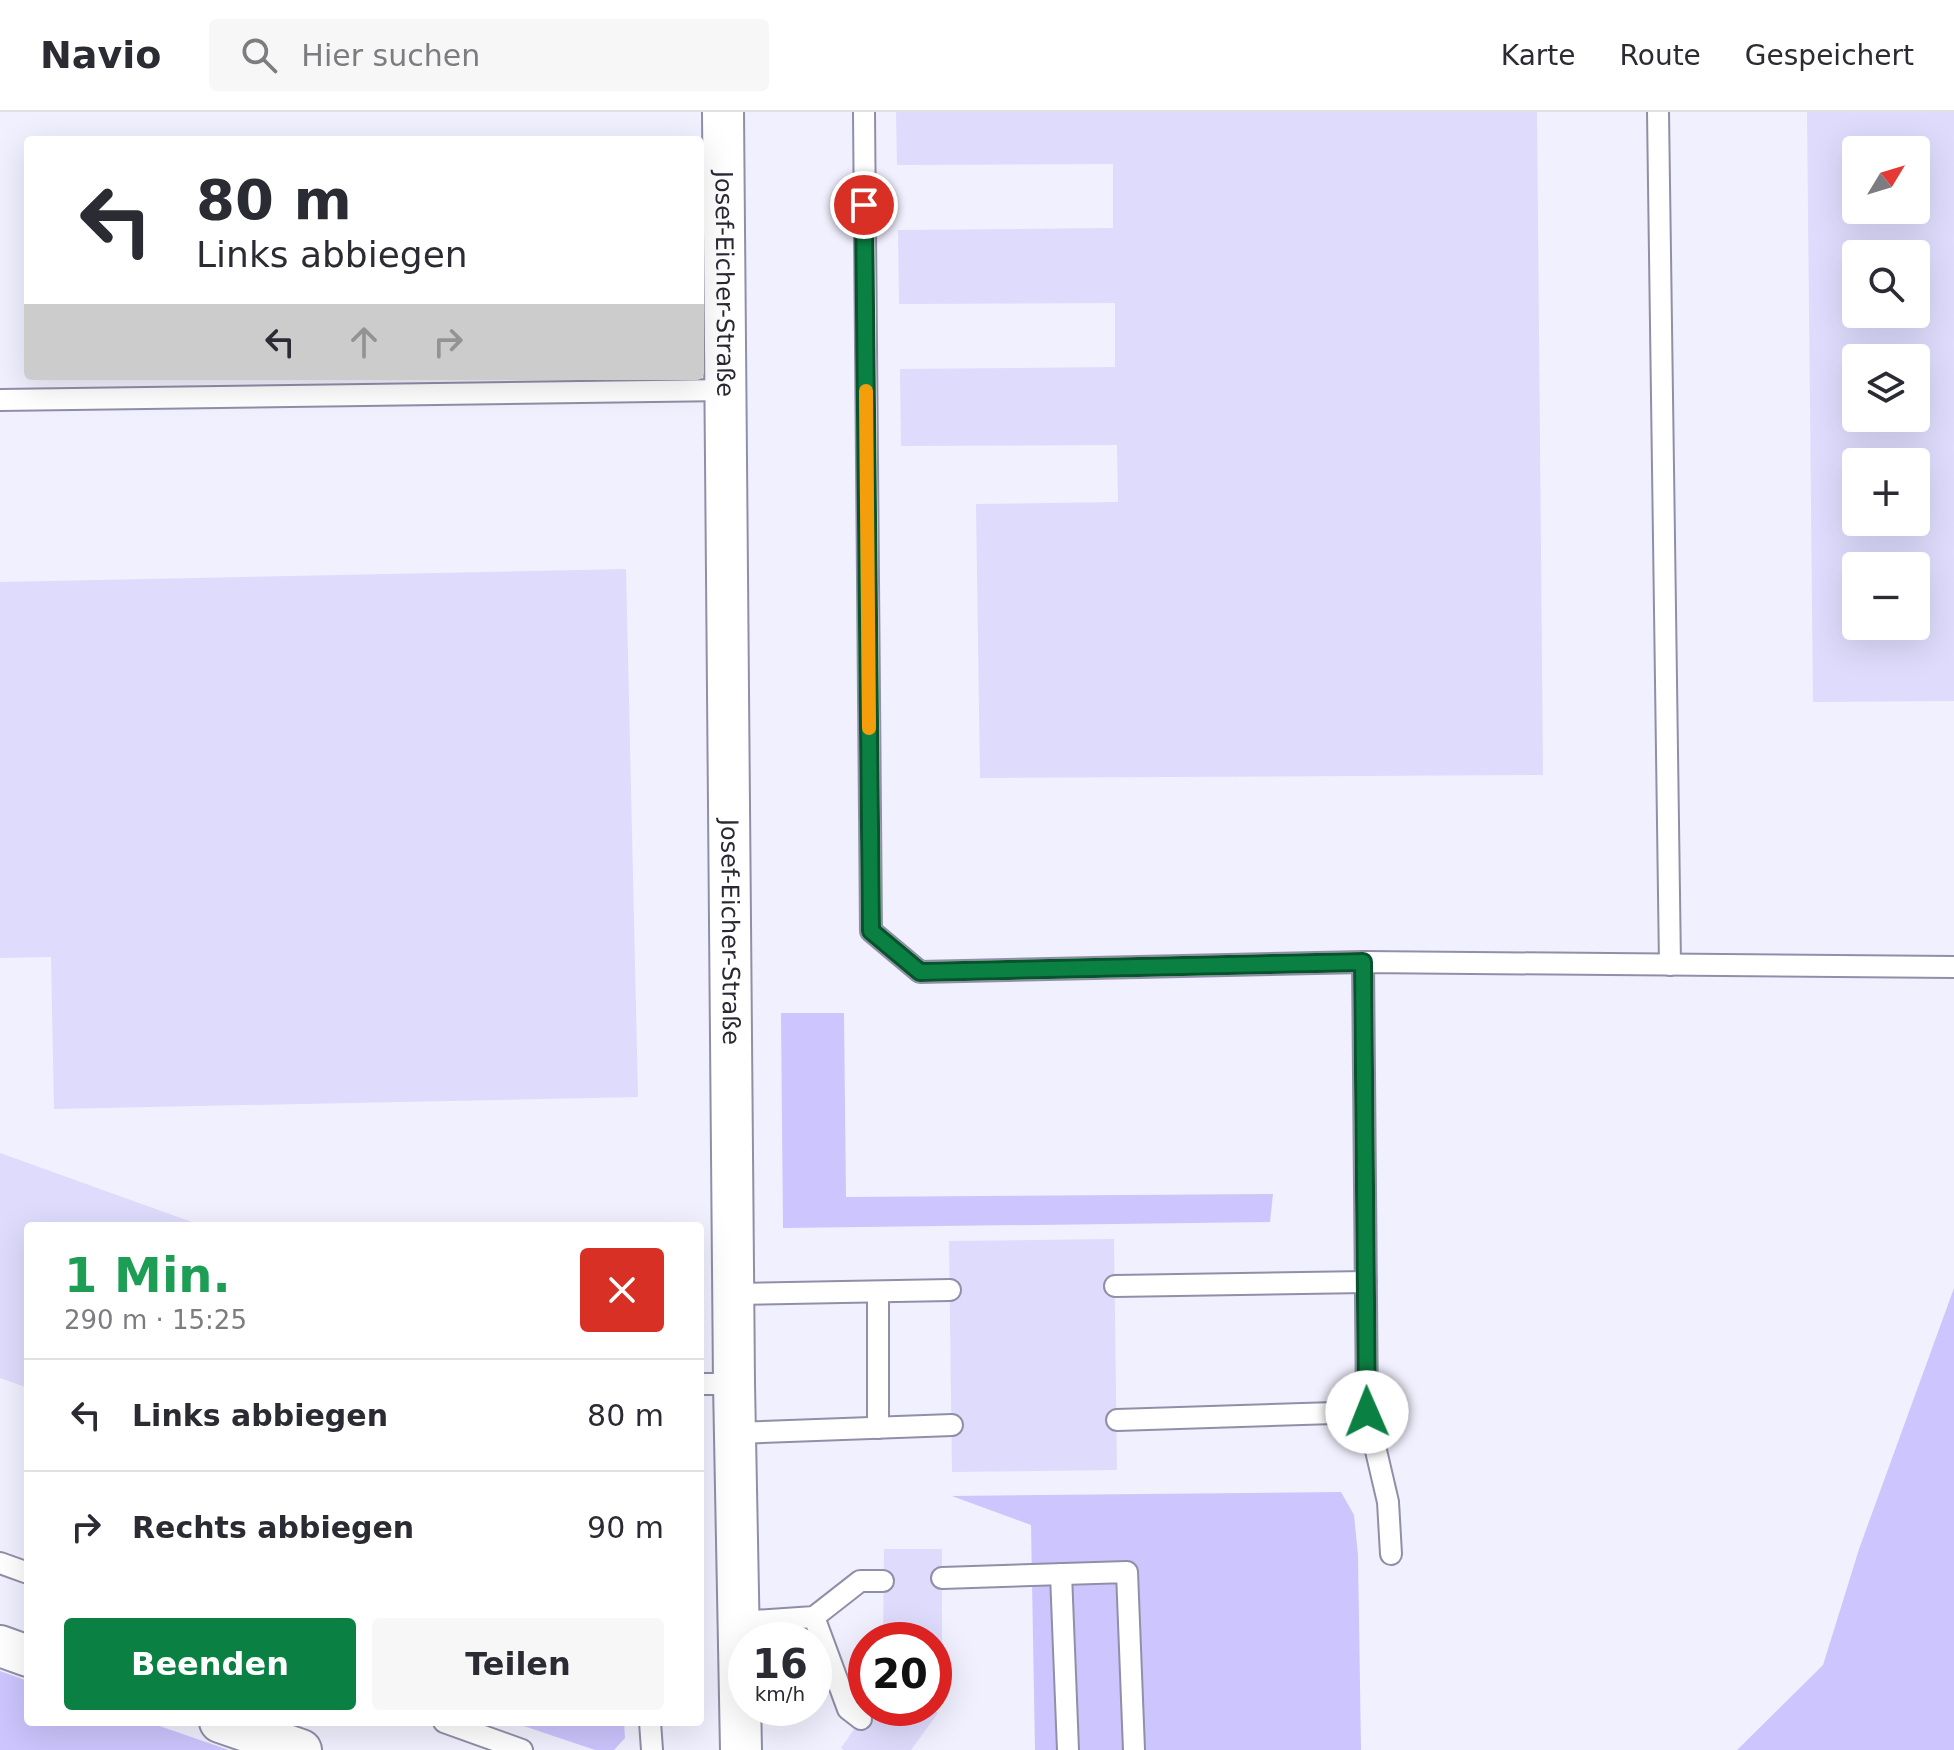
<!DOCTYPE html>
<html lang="de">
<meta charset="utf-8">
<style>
:root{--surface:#fff;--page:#f7f7f7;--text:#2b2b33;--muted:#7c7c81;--line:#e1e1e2;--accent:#0b8043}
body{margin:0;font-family:"DejaVu Sans",sans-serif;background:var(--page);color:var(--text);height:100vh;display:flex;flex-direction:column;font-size:30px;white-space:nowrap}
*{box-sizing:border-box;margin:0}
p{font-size:26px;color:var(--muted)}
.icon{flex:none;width:44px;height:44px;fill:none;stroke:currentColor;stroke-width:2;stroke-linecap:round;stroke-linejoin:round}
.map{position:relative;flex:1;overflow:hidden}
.side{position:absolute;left:24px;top:1110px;width:680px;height:504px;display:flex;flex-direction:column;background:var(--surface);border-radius:8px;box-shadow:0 8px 32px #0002}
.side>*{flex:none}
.top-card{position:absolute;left:24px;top:24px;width:680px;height:244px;border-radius:8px;box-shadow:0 8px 32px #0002;background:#fff;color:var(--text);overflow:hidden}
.needle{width:52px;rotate:52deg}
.controls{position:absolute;left:1842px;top:24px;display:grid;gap:16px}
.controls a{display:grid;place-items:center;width:88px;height:88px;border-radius:8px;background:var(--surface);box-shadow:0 8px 32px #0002;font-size:40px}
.speed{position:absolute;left:728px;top:1510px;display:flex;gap:16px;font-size:40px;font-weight:700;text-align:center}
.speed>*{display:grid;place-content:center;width:104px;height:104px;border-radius:50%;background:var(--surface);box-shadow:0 8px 32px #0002;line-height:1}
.speed small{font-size:20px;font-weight:400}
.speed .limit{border:12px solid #d22;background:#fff;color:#111}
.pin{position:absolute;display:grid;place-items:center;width:68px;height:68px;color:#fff;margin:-34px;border:4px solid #fff;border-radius:50%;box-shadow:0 2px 8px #0007}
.me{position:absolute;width:88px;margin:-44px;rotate:359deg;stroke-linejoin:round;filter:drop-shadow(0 0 6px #0008)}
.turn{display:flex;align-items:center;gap:28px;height:168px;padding:0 40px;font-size:36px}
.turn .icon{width:104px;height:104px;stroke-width:2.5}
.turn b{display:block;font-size:56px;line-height:68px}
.lanes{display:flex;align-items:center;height:76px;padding:0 40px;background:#0003;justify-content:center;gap:40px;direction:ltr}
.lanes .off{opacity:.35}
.round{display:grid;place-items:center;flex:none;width:84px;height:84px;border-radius:8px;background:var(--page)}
.overview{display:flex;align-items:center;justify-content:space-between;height:136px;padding:0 40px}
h1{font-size:48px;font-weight:700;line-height:60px;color:#1e9e55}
.button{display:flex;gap:16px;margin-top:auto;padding:16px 40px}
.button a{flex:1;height:92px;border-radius:8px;background:var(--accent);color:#fff;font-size:32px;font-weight:700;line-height:92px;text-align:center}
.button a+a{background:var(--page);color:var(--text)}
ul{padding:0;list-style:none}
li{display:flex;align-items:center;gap:24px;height:112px;padding:0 40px;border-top:2px solid var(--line)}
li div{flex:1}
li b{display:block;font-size:30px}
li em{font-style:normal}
header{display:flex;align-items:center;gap:48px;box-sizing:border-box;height:112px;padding:0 40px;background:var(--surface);border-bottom:2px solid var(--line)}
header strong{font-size:38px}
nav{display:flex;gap:44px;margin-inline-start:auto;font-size:28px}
.search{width:560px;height:72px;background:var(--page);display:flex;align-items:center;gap:20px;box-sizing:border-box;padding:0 28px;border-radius:8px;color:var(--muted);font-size:30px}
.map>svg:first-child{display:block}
.built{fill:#f1f0fe;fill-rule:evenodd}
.green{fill:#ccc5fe}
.building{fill:#dedbfc;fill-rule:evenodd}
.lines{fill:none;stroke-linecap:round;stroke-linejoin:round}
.lane-casing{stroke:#918fa8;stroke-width:24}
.street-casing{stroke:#918fa8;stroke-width:44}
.lane{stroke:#fff;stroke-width:20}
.street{stroke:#fff;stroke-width:40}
.route-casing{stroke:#07532c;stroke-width:20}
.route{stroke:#0b8043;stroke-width:14}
.slow{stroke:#f59e0b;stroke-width:14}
.labels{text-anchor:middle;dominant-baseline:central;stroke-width:7;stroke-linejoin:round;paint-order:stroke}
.street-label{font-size:24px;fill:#2a2933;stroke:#fff}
</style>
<header>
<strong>Navio</strong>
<div class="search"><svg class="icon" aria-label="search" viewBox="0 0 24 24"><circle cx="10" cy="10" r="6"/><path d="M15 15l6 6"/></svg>Hier suchen</div>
<nav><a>Karte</a><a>Route</a><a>Gespeichert</a></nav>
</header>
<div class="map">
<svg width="1954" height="1638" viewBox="0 0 1954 1638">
<rect width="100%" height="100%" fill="#fcfcfc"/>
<path class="built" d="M0 0H1954V1176L1859 1437 1823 1553 1737 1638H0ZM28 28H700V264H28ZM1856 38H1916V98H1856ZM1856 142H1916V202H1856ZM1856 246H1916V306H1856ZM1856 350H1916V410H1856ZM1856 454H1916V514H1856ZM28 1114H700V1610H28ZM746 1528H814V1596H746ZM866 1528H934V1596H866Z"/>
<g class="green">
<path d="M781 901H844L846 1085 1273 1082 1270 1110 783 1116Z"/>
<path d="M1954 1176V1638H1737L1823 1553 1859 1437Z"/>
<path d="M1341 1380 1354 1403 1358 1443 1361 1638H1035L1031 1413 952 1384Z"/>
<path d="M0 1559 28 1569V1610H148L229 1638H0Z"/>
<path d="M512 1610H624L625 1626 614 1638H595Z"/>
</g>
<g class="building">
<path d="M896 0H1537L1543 663 980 666 976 392 1118 390 1117 333 901 334 900 257 1115 255V191L899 192 898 118 1113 116V52L897 53Z"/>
<path d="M1807 0H1954V589L1813 590ZM1856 38H1916V98H1856ZM1856 142H1916V202H1856ZM1856 246H1916V306H1856ZM1856 350H1916V410H1856ZM1856 454H1916V514H1856Z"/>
<path d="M626 457 638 985 54 997 51 845 0 846V470Z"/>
<path d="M0 1041 203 1114H28V1276L0 1266Z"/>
<path d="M1114 1127 1117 1358 952 1360 949 1129Z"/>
<path d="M884 1437H942V1545H934V1528H883Z"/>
<path d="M869 1596H931L938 1601 911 1638H844L841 1636Z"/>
</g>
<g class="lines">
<defs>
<g id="lane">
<path d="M864 0 871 819 920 860 1363 850 1954 855"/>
<path d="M1658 0 1670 853"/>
<path d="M0 288 726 278"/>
<path d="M1363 850 1367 1300 1388 1390 1391 1442"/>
<path d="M1115 1174 1366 1170"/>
<path d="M878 1180V1316"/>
<path d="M734 1182 950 1178"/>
<path d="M700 1272H734"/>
<path d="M1117 1308 1367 1300"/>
<path d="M735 1321 952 1313"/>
<path d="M0 1451 28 1461"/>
<path d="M1061 1462 1068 1638"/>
<path d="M942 1466 1127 1460 1134 1638"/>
<path d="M814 1505 848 1597 861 1607"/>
<path d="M738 1510 814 1505 860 1469H883"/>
<path d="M444 1610 522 1638"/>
<path d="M650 1610 652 1638"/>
</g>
<g id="street">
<path id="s1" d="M723 0 734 1272 741 1638"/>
<path d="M0 1534 28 1544"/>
<path d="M220 1610 301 1638"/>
</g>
</defs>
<use href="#lane" class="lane-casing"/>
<use href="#street" class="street-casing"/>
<use href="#lane" class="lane"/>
<use href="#street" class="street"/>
</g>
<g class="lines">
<defs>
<path id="route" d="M864 93 871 819 920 860 1363 850 1367 1300"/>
</defs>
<use href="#route" class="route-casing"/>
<use href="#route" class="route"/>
<path class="slow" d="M866 279 869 616"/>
</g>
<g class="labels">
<g class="street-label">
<text stroke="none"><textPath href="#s1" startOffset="172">Josef-Eicher-Straße</textPath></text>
<text stroke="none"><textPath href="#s1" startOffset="820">Josef-Eicher-Straße</textPath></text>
</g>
</g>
</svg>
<div class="controls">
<a><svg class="needle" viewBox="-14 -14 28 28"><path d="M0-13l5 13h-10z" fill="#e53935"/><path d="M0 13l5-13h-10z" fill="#7c7c81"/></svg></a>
<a><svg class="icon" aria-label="search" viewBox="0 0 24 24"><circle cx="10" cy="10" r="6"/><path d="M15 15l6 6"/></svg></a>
<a><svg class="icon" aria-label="layers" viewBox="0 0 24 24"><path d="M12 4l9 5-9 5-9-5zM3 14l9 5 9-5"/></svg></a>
<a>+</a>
<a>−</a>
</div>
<div class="speed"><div>16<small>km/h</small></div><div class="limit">20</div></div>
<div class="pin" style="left:864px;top:93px;background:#d93025"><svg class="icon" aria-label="arrive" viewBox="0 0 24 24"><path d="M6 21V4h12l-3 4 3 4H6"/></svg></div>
<svg class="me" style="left:1367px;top:1300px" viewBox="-20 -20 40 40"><circle r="19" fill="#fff"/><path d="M0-13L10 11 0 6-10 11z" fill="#0b8043"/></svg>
<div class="top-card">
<div class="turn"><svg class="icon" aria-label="left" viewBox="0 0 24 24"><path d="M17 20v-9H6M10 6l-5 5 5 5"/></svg><div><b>80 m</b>Links abbiegen</div></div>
<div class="lanes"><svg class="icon" aria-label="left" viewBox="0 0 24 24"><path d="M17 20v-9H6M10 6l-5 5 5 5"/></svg><svg class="icon off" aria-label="ahead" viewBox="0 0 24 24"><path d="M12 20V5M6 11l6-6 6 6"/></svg><svg class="icon off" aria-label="right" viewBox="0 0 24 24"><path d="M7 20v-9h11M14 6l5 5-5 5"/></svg></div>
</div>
<section class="side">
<div class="overview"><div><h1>1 Min.</h1><p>290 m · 15:25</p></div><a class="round" style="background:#d93025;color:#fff"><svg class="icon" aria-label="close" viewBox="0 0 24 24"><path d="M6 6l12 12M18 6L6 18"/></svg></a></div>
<ul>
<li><svg class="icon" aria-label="left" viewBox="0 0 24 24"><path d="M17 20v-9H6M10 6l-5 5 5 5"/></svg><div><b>Links abbiegen</b></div><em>80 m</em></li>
<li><svg class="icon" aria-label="right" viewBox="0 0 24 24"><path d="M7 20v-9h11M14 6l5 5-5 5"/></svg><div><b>Rechts abbiegen</b></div><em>90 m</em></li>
</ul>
<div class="button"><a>Beenden</a><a>Teilen</a></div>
</section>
</div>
